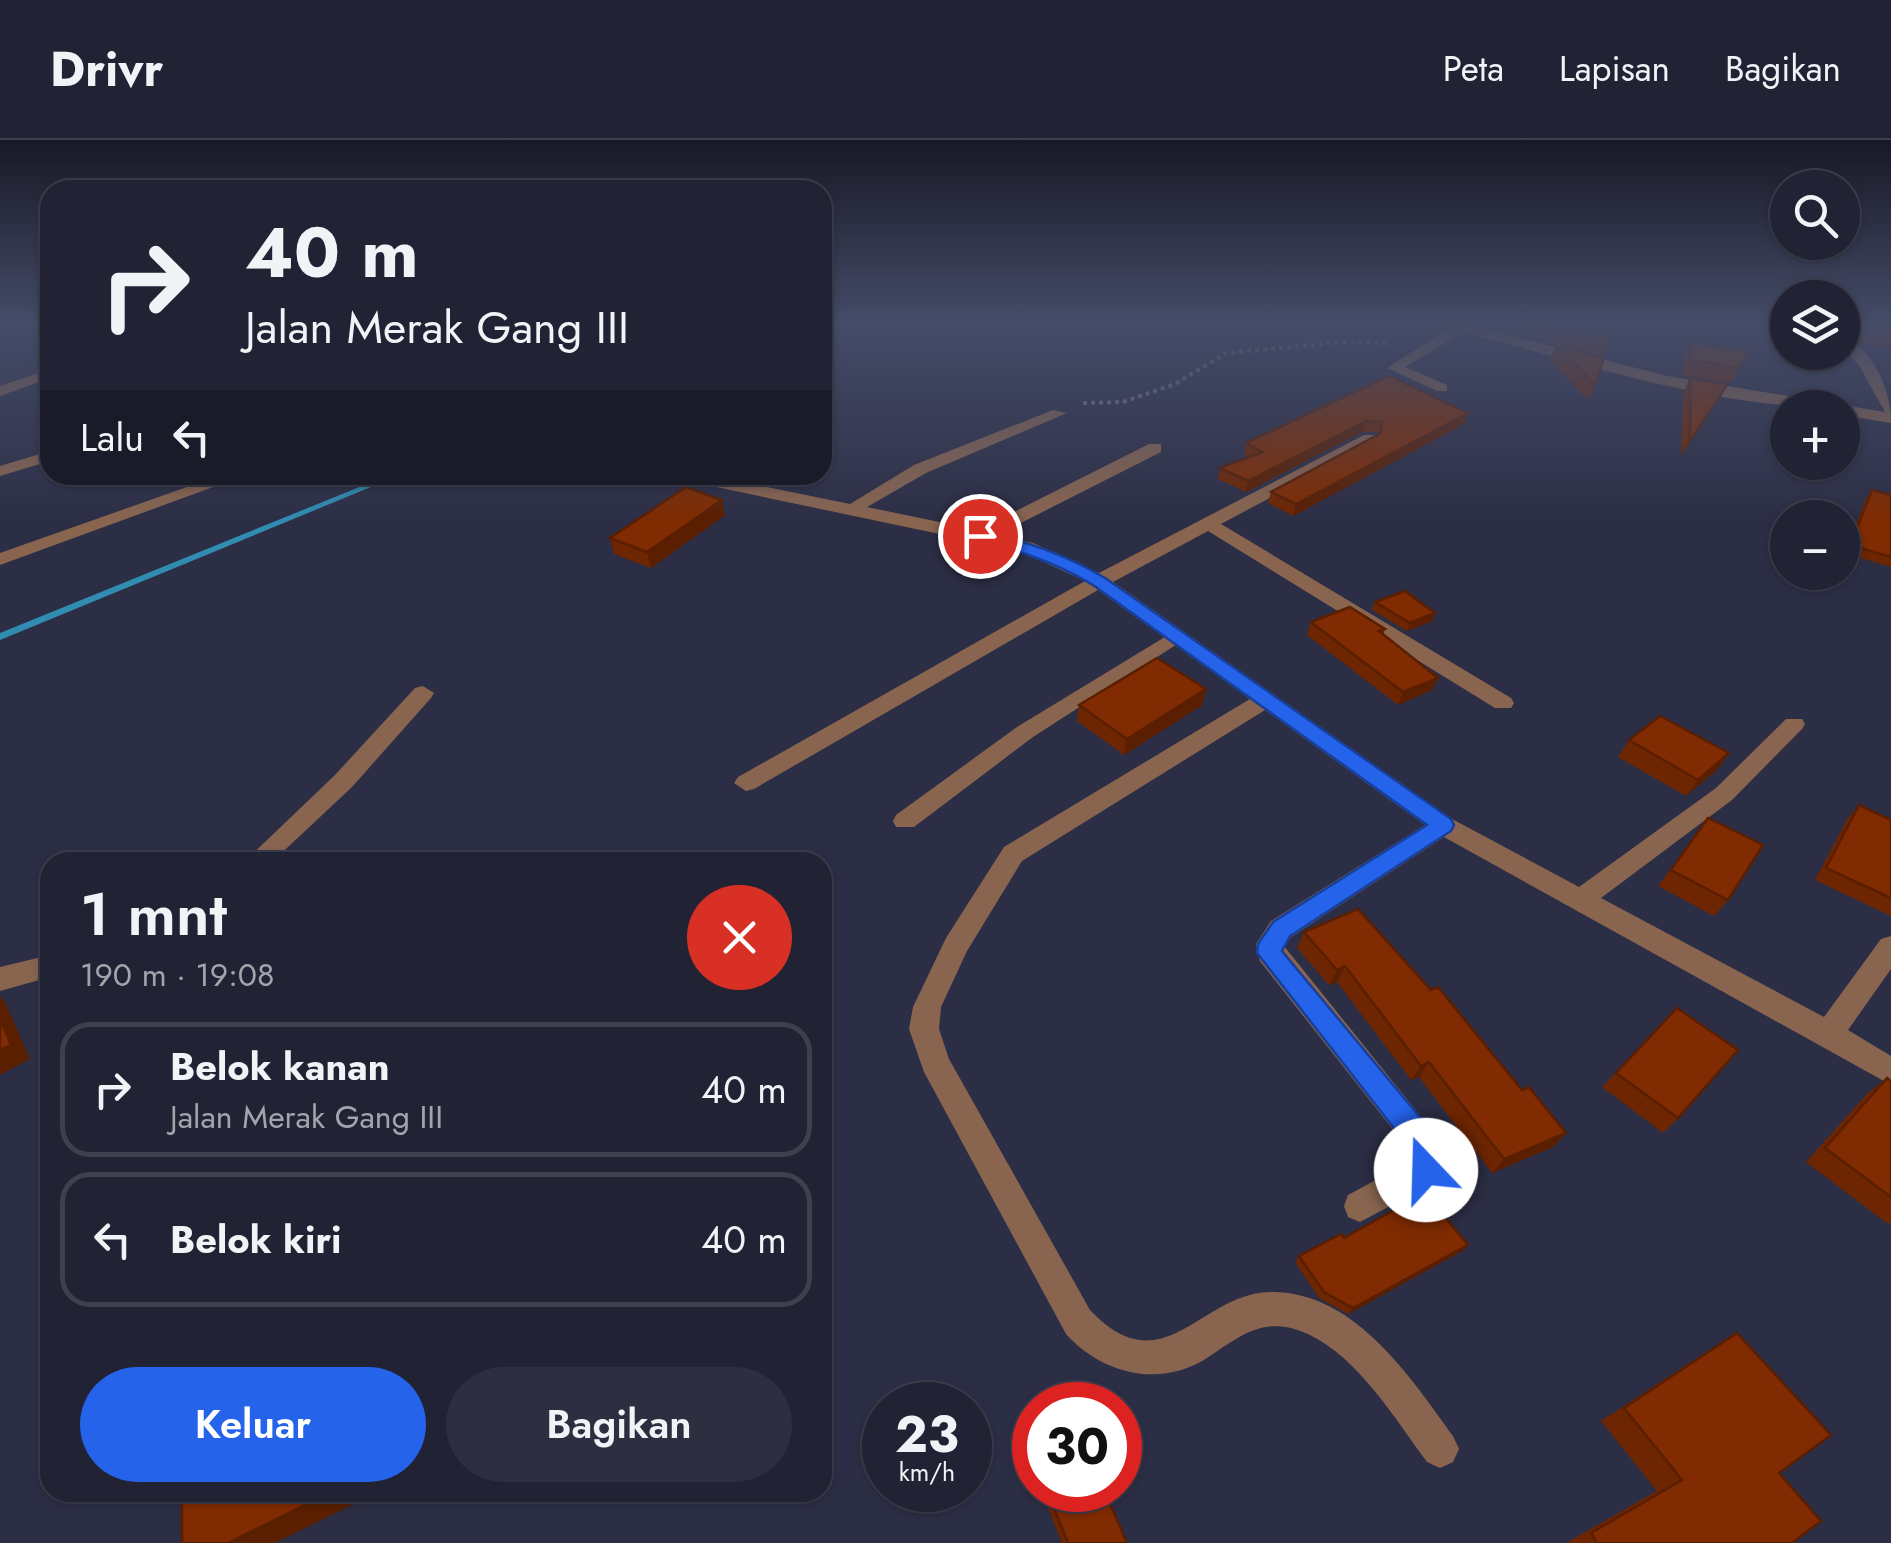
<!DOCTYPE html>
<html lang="id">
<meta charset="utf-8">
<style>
:root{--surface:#212234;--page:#2d2f40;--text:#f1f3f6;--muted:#a2a4ac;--line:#3e3f4f;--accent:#2563eb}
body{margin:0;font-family:Jost,sans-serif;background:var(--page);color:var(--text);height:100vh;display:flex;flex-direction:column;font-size:38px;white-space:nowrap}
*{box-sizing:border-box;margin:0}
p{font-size:32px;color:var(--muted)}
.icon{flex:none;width:55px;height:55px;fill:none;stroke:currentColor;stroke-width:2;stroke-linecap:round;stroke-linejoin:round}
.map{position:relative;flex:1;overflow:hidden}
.sheet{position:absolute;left:40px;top:712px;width:792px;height:650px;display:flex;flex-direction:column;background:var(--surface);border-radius:30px;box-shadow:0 2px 8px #0004,0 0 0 2px var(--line)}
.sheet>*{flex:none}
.banner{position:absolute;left:40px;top:40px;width:792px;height:305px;border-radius:30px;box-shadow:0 2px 8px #0004,0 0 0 2px var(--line);background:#212234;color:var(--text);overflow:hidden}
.tools{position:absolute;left:1770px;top:30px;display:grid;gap:20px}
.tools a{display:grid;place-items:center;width:90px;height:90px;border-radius:50%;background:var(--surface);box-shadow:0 2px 8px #0004,0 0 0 2px var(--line);font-size:50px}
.speed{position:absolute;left:862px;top:1242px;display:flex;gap:20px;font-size:50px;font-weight:700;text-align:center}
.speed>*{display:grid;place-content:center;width:130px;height:130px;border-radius:50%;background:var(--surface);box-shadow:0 2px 8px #0004,0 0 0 2px var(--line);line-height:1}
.speed small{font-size:25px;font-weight:400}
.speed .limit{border:15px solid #d22;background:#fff;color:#111}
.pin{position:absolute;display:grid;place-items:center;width:85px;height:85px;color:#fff;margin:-42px;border:5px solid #fff;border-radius:50%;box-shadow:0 2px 10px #0007}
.me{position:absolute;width:110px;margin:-55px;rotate:339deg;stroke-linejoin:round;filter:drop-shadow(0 0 8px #0008)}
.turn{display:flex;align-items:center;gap:35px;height:210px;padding:0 40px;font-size:45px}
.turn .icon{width:130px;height:130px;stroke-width:2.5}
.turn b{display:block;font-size:70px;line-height:85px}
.then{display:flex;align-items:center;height:95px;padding:0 40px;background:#0003;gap:20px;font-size:38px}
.round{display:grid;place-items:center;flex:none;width:105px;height:105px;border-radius:52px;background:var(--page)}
.head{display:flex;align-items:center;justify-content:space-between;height:170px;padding:0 40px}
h1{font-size:60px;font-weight:600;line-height:75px}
.button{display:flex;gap:20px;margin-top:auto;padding:20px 40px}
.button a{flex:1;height:115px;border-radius:60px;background:var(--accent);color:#fff;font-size:40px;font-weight:600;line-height:115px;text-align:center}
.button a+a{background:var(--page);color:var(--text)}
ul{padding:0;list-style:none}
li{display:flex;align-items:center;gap:30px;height:135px;margin:0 20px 15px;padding:0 20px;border:5px solid var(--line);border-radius:30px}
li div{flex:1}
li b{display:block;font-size:38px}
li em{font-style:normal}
header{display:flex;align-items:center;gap:60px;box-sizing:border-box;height:140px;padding:0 50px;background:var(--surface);border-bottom:2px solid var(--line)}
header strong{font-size:48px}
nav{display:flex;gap:55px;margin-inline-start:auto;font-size:35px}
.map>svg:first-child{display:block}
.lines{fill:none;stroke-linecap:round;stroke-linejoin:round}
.stream{fill:#308db1;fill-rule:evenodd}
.path{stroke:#75778a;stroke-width:4;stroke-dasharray:4 4;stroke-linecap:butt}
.service{fill:#896550;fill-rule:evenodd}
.minor{fill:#896550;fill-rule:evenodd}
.wall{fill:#6e2501}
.shaded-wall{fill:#5a1e01}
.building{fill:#802b01;stroke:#5a1e01;stroke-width:2.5}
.route{fill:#2563eb;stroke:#184099;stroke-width:2.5}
</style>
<header>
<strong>Drivr</strong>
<nav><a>Peta</a><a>Lapisan</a><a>Bagikan</a></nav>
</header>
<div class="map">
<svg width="1891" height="1403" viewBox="0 0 1891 1403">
<rect width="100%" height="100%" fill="#2c2e45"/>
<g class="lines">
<path class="stream" d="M389 335H400L0 500V493Z"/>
<path class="path" d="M1083 263 1123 262 1175 244 1226 213 1355 201 1388 203"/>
<path class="service" d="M1178 489 1188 495 1185 499 1033 597 914 687H896L893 681 896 675 1017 587Z"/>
<g class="minor">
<path d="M1454 185H1470L1667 236 1885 272 1859 225 1842 208V195C1874 211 1891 249 1891 283L1842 275V268C1714 268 1586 224 1463 192L1405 227 1447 245V251H1437L1387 228Z"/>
<path d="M50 229V238L0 256V246Z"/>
<path d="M1053 270 1067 273 926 333 867 367 978 390 1149 304H1161V312L997 395 1033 403 1099 433 1364 295H1376V301L1221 384 1511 558 1514 563 1511 568H1495L1208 391 1113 442 1452 679 1579 747 1716 648 1786 579H1802L1805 584 1802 589 1732 660 1601 758 1824 877 1881 799 1891 796V829L1848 890 1891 916V945L1444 697 1291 797 1284 806 1434 993 1443 1017 1437 1041 1360 1082 1348 1077 1344 1066 1348 1055 1411 1021 1409 1010 1260 821 1256 804 1271 781 1425 685 1265 570 1022 721 967 811 941 867 939 889 949 919 1090 1170C1165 1249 1201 1149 1275 1152 1356 1154 1411 1238 1453 1296L1459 1309 1453 1322 1440 1328 1427 1322C1395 1279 1359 1218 1308 1194 1266 1175 1243 1194 1210 1216 1162 1249 1103 1235 1066 1194L924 932 909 889 913 867 946 798 1004 707 1250 559 1098 450 754 649 746 651 734 643 738 637 1085 441 1020 411 683 340 674 335H708L850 364 914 325Z"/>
<path d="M50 311V321L0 336V326Z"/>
<path d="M221 335H246L0 425V413Z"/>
<path d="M423 546 434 553 431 558 352 647 272 722H244L335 635 415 548Z"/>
<path d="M50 815V837L0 851V827Z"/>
</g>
</g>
<g class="wall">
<path d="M1532 185H1546L1611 198 1603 216 1528 196Z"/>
<path d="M1842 185H1891V206L1863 205 1842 188Z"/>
<path d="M1691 203 1741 226 1730 243 1683 235V217Z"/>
<path d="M1556 205 1595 245 1588 260 1550 220Z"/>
<path d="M1389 236 1468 273 1464 284 1293 376 1268 363 1271 352 1378 295 1379 292H1362L1246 352 1218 339 1220 328 1249 317 1244 314 1246 303Z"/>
<path d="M1690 238 1727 245 1681 316 1683 253Z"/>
<path d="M1872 350 1891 355V427L1845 413 1866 358Z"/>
<path d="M725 375 651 428 614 414 610 398Z"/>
<path d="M1375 462 1435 473 1432 481 1407 491 1372 470Z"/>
<path d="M1311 482 1385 489 1383 495 1438 538 1432 550 1398 565 1307 495Z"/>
<path d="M1206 549 1202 565 1124 615 1077 581 1079 565Z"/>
<path d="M1629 600 1729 613 1717 630 1686 656 1618 617Z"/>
<path d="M1859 665 1891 680V776L1815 740 1848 678Z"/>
<path d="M1708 678 1728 760 1714 776 1658 746Z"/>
<path d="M1304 792 1522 950 1566 993 1553 1007 1492 1033 1419 937 1411 940 1337 842 1329 845 1297 808Z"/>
<path d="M1677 868 1678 978 1663 993 1602 947Z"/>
<path d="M1887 938 1891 941V1082L1888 1084 1806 1022 1868 953Z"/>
<path d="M1344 1098 1468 1105 1462 1111 1348 1174 1319 1158 1295 1122 1299 1116Z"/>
<path d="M1737 1193 1779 1333 1792 1403H1568V1402L1657 1351 1601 1281 1712 1208Z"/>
<path d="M1050 1358 1127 1403H1062L1047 1365Z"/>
</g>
<g class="shaded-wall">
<path d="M1727 245 1719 260 1681 316 1690 301Z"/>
<path d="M1468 273 1464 284 1293 376 1296 364Z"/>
<path d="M1366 281 1362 292 1246 352 1248 341Z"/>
<path d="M722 360 725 375 651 428 647 412Z"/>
<path d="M1435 473 1432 481 1407 491 1410 483Z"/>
<path d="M1438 538 1432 550 1398 565 1403 552Z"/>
<path d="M1206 549 1202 565 1124 615 1127 599Z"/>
<path d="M1729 613 1717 630 1686 656 1698 640Z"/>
<path d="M1345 826 1337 842 1329 845 1337 830Z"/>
<path d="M0 857 5 862 30 919 0 935Z"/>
<path d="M1429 922 1419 937 1411 940 1421 926Z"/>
<path d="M1566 993 1553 1007 1492 1033 1504 1019Z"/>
<path d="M1468 1105 1462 1111 1348 1174 1353 1168Z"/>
<path d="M331 1352H378L275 1403H228Z"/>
</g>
<g class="building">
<path d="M1543 185H1546L1611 198 1609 203Z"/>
<path d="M1855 185H1891V198L1869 197Z"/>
<path d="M1691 203 1749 212 1738 228 1691 220Z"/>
<path d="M1556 205 1604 218 1595 245Z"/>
<path d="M1389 236 1468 273 1296 364 1271 352 1381 293 1382 282 1366 281 1248 341 1220 328 1263 312 1246 303Z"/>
<path d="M1690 238 1727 245 1690 301Z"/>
<path d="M686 347 722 360 647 412 610 398Z"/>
<path d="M1872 350 1891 355V417L1850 405Z"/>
<path d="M1405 451 1435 473 1410 483 1375 462Z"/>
<path d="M1350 467 1385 489 1379 491 1438 538 1403 552 1311 482Z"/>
<path d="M1157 518 1206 549 1127 599 1079 565Z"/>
<path d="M1660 576 1729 613 1698 640 1629 600Z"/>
<path d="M1859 665 1891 680V758L1826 728Z"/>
<path d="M1708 678 1763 705 1728 760 1671 730Z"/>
<path d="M1358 769 1431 850 1438 847 1522 950 1529 947 1566 993 1504 1019 1429 922 1421 926 1345 826 1337 830 1304 792Z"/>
<path d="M1677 868 1738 910 1678 978 1616 933Z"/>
<path d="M0 878 11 905 0 910Z"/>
<path d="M1887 938 1891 941V1057L1825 1008Z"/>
<path d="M1425 1053 1468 1105 1353 1168 1324 1152 1299 1116 1341 1094 1344 1098Z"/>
<path d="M1737 1193 1831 1295 1779 1333 1821 1381 1792 1403H1597L1591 1393 1682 1340 1624 1268Z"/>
<path d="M1066 1350H1104L1127 1403H1068L1050 1358Z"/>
<path d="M182 1352H331L228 1403H182Z"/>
</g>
<linearGradient id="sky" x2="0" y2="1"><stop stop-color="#181926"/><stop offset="0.48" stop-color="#454c68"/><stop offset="1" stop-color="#454c68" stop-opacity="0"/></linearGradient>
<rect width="1891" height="382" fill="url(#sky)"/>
<path class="route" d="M980 391C1025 401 1065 414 1105 438L1451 679 1454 685 1451 691 1290 796 1282 811 1433 993 1442 1016 1436 1040 1426 1044 1415 1040 1411 1010 1257 813 1258 804 1273 782 1427 685 1093 445C1055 422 1017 410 974 399L971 396Z"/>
</svg>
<div class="tools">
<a><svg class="icon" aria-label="search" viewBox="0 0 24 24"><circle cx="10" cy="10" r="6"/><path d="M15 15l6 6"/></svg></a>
<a><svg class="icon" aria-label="layers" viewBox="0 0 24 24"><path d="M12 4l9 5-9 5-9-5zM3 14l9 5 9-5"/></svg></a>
<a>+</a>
<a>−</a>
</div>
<div class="speed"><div>23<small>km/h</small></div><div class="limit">30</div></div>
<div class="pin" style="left:980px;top:396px;background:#d93025"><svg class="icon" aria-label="arrive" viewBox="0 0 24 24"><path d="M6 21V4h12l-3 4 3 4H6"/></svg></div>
<svg class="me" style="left:1426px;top:1030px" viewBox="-20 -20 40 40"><circle r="19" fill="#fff"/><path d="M0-13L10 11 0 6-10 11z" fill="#2563eb"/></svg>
<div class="banner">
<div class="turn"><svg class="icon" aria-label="right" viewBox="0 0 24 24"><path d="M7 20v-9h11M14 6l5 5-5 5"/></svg><div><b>40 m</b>Jalan Merak Gang III</div></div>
<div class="then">Lalu<svg class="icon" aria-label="left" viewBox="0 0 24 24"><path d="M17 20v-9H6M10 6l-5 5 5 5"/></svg></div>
</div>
<section class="sheet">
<div class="head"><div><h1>1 mnt</h1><p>190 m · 19:08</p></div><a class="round" style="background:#d93025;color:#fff"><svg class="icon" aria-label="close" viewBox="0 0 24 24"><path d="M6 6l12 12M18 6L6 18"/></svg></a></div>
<ul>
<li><svg class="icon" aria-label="right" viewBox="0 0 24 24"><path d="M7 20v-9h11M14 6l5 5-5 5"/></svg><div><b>Belok kanan</b><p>Jalan Merak Gang III</p></div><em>40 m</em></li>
<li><svg class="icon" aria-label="left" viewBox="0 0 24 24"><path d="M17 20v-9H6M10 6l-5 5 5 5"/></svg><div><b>Belok kiri</b></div><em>40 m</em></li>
</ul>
<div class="button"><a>Keluar</a><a>Bagikan</a></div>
</section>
</div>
